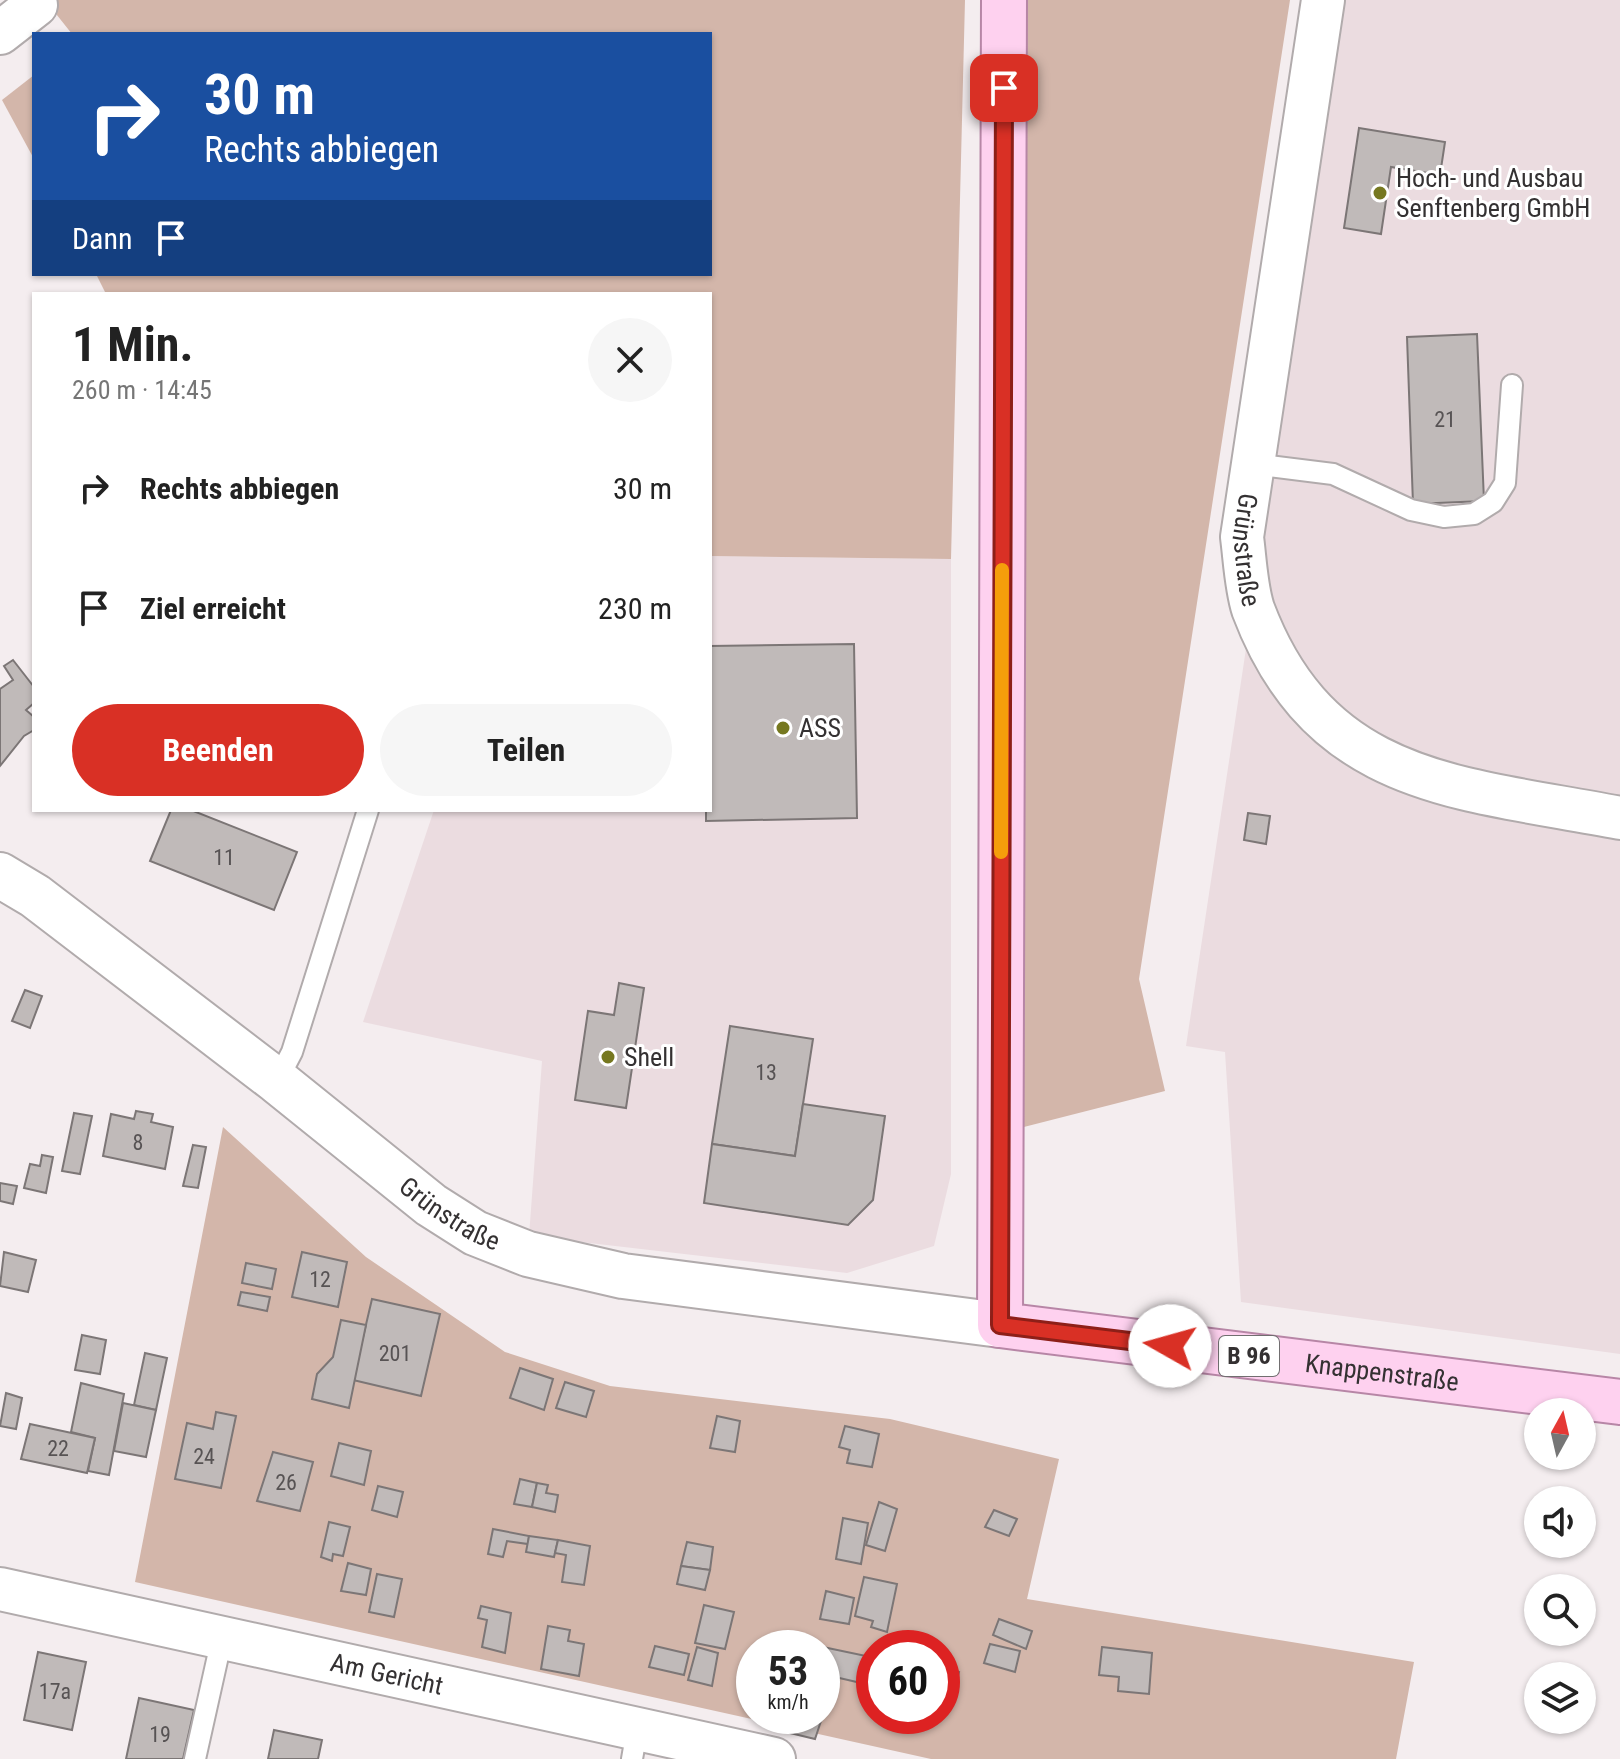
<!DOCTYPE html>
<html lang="de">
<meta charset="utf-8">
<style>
:root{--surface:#fff;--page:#f6f6f6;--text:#222;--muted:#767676;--accent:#d93025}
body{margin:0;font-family:"Roboto Condensed",sans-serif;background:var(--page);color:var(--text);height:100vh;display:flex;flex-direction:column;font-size:30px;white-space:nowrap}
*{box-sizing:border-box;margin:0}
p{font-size:26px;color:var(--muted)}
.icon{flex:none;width:44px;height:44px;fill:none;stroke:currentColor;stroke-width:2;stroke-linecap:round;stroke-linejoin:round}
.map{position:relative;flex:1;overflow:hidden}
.drawer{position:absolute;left:32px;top:292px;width:680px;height:520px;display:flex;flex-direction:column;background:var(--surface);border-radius:0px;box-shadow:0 2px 6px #0004}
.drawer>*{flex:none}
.guide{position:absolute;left:32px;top:32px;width:680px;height:244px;border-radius:0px;box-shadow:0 2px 6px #0004;background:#1a4fa0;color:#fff;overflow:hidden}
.needle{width:52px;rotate:8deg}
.fabs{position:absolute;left:1524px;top:1398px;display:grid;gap:16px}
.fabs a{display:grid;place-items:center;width:72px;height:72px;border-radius:50%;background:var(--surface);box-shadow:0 2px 6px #0004;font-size:40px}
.speed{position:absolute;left:736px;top:1630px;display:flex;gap:16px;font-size:40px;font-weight:700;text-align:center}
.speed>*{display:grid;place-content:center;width:104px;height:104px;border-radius:50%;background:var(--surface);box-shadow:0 2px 6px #0004;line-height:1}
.speed small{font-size:20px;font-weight:400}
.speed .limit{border:12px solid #d22;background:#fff;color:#111}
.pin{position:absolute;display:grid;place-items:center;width:68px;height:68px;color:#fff;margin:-34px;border-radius:16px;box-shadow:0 4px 12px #0006}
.me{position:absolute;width:88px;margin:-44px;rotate:277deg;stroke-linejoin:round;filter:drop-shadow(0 0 6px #0008)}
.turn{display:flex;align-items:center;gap:28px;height:168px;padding:0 40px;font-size:36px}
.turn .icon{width:104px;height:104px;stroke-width:2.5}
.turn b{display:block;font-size:56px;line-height:68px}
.then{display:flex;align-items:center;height:76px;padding:0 40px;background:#0003;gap:16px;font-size:30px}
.round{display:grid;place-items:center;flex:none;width:84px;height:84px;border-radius:42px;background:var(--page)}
.head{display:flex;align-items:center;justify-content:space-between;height:136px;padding:0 40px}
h1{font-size:48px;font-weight:700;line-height:60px}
.cta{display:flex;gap:16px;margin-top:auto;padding:16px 40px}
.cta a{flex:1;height:92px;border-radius:48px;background:var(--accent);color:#fff;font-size:32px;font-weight:700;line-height:92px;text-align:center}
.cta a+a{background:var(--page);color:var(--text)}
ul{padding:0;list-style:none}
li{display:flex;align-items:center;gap:24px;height:120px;padding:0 40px}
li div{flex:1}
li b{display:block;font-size:30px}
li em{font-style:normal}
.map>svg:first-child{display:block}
.built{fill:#ebdce0}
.green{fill:#d3b6aa;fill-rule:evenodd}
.building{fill:#c0bab9;stroke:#7c7676;stroke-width:2}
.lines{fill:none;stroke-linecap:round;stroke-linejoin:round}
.lane-casing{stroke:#b1abac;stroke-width:24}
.street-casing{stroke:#b1abac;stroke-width:46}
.secondary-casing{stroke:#b1abac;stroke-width:48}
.primary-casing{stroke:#b786a6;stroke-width:48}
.lane{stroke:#fff;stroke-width:20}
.street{stroke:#fff;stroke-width:42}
.secondary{stroke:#fff;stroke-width:44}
.primary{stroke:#fed1ef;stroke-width:44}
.route-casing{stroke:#8d1f18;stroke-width:20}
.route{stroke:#d93025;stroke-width:14}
.slow{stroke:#f59e0b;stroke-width:14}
.poi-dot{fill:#767820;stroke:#fff;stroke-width:3}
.labels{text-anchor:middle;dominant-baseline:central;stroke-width:6;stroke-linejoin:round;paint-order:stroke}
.number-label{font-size:22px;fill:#575354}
.shield{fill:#fff;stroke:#716f70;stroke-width:2}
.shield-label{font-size:24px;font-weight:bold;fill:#343132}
.poi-label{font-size:26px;fill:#343132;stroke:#fff;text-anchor:start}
.street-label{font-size:26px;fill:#343132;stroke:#fff}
</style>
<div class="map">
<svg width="1620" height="1759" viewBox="0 0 1620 1759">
<rect width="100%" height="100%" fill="#f4edef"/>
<g class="built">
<path d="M1344 0H1620V1354L1241 1302 1225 1052 1186 1046Z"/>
<path d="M710 556 951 559V1174L934 1246 847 1273 529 1236 542 1061 363 1022 434 810H710Z"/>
</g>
<g class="green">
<path d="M45 0H965L951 559 710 556V294H106L96 274H710V34H72Z"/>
<path d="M1016 0H1290L1139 979 1165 1091 1012 1130Z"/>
<path d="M34 75V159L2 100Z"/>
<path d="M223 1127 366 1257 505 1352 610 1386 890 1419 1059 1459 1027 1599 1414 1662 1396 1759H931L135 1582ZM754 1648H822V1716H754ZM874 1648H942V1716H874Z"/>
</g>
<g class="building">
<path d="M1359 128 1445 142 1440 175 1391 167 1381 234 1344 228Z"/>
<path d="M1477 334 1484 501 1413 504 1407 337Z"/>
<path d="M854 644 857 818 706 821V810H710V646Z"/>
<path d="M13 660 34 687V703L26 710 34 717V730L24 736 0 766V689L13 680 4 666Z"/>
<path d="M171 810H191L297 852 274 910 150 861Z"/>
<path d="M1248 813 1270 816 1266 844 1244 840Z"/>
<path d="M619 983 644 988 626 1108 575 1100 588 1011 614 1015Z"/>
<path d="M25 990 42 996 30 1028 12 1021Z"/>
<path d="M730 1026 813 1039 795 1156 712 1144Z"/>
<path d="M803 1104 885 1116 873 1200 848 1225 704 1203 712 1144 795 1156Z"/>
<path d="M136 1111 153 1114 151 1122 173 1127 165 1169 103 1156 111 1114 134 1119Z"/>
<path d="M74 1113 92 1116 80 1174 62 1171Z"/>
<path d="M193 1145 206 1147 198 1188 183 1186Z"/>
<path d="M42 1155 53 1157 46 1193 24 1188 30 1164 40 1166Z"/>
<path d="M0 1183 17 1186 13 1204 0 1201Z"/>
<path d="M4 1252 36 1260 28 1292 0 1286Z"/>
<path d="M302 1252 347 1262 338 1307 292 1297Z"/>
<path d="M246 1263 276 1269 272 1289 242 1283Z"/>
<path d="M241 1292 270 1297 267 1311 238 1305Z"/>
<path d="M372 1299 440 1314 421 1396 353 1380Z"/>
<path d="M341 1320 366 1325 349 1408 312 1399 317 1374 333 1357Z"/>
<path d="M82 1335 106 1340 100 1374 75 1370Z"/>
<path d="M145 1353 167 1358 156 1410 134 1405Z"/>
<path d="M520 1368 553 1379 544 1410 510 1398Z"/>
<path d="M565 1382 594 1391 586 1417 556 1408Z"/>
<path d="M81 1383 124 1394 109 1475 88 1471 95 1438 71 1432Z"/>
<path d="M6 1393 22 1398 16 1429 0 1426Z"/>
<path d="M123 1403 156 1410 146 1457 114 1451Z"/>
<path d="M216 1412 236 1416 221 1488 175 1479 187 1423 213 1429Z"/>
<path d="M717 1416 740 1421 735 1452 710 1448Z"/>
<path d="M30 1424 95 1438 87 1473 21 1459Z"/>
<path d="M845 1426 879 1434 872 1467 847 1463 850 1450 839 1447Z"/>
<path d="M339 1443 371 1451 364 1485 331 1476Z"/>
<path d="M273 1452 313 1462 300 1511 257 1501Z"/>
<path d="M520 1479 537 1483 532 1507 514 1504Z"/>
<path d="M537 1483 548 1485 546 1493 558 1495 555 1512 532 1507Z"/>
<path d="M378 1486 403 1492 397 1517 372 1510Z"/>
<path d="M879 1502 897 1509 885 1551 866 1545Z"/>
<path d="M994 1510 1017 1519 1009 1536 985 1527Z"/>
<path d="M843 1518 868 1523 861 1564 836 1559Z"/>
<path d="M329 1522 350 1527 343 1556 333 1554 332 1561 321 1557Z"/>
<path d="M493 1529 529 1536 528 1544 507 1541 503 1557 488 1554Z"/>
<path d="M529 1536 558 1540 554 1557 526 1552Z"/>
<path d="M558 1540 590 1546 584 1585 562 1582 566 1555 555 1553Z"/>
<path d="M687 1542 713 1547 710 1570 681 1566Z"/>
<path d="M348 1563 371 1569 366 1595 341 1591Z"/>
<path d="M681 1566 710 1570 705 1590 677 1584Z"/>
<path d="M377 1574 402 1579 394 1617 369 1612Z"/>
<path d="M864 1577 897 1584 887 1632 871 1627 873 1621 855 1616Z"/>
<path d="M826 1591 854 1598 849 1624 820 1619Z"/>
<path d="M704 1605 734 1612 725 1649 695 1643Z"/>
<path d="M481 1606 511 1613 505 1653 482 1647 487 1620 478 1618Z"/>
<path d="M999 1619 1032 1631 1026 1649 993 1635Z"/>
<path d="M548 1626 570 1630 568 1641 584 1644 579 1676 541 1669Z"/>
<path d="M990 1644 1020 1651 1015 1672 984 1663Z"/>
<path d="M655 1646 689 1654 684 1675 649 1667Z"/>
<path d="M697 1647 718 1653 712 1686 688 1680Z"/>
<path d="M823 1647 866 1656 861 1683 822 1674Z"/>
<path d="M1102 1647 1152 1653 1149 1694 1118 1691 1119 1677 1099 1675Z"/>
<path d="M38 1652 86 1662 72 1730 24 1720Z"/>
<path d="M942 1667 959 1672 953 1697 942 1694Z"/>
<path d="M139 1698 194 1710 183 1759H126Z"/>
<path d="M794 1716 822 1718 815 1739 790 1733Z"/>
<path d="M274 1730 322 1740 318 1759H268Z"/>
</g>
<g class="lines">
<defs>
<g id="lane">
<path d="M1253 464 1333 474 1411 510 1444 517 1474 514 1493 502 1505 483 1512 385"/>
<path d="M277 1081 292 1052 368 810"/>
<path d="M195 1759 222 1638"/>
<path d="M632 1759 637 1730"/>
</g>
<g id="street">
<path id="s1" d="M1323 0 1242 537C1245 560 1246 587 1253 609 1320 787 1460 787 1620 818"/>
<path d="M0 33 36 5 32 0"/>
<path id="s2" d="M0 1589 774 1759"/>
</g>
<g id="secondary">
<path id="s3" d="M0 875 35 896 277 1081 431 1205 475 1233 528 1254 623 1276 1000 1325"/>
</g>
<g id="primary">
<path id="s4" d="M1004 0 1000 1325 1620 1402"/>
</g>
</defs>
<use href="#lane" class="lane-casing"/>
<use href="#street" class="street-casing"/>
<use href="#secondary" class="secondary-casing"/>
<use href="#primary" class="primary-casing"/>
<use href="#lane" class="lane"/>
<use href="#street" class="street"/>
<use href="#secondary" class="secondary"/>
<use href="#primary" class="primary"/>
</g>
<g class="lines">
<defs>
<path id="route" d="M1004 88 1000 1325 1170 1346"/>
</defs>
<use href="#route" class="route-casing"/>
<use href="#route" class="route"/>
<path class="slow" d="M1001 852 1002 570"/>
</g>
<g class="poi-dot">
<circle cx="1380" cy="193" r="8"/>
<circle cx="783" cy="728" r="8"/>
<circle cx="608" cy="1057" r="8"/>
</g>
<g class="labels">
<g class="number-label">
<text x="1445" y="419">21</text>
<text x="224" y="857">11</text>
<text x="766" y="1072">13</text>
<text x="138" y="1142">8</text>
<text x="320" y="1279">12</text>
<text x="395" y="1353">201</text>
<text x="58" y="1448">22</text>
<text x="204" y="1456">24</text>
<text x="286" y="1482">26</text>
<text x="55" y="1691">17a</text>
<text x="160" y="1734">19</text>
</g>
<rect class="shield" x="1219" y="1336" width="60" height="40" rx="6"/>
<g class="shield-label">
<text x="1249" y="1356">B 96</text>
</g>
<g class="poi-label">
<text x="1396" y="178">Hoch- und Ausbau<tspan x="1396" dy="30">Senftenberg GmbH</tspan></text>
<text x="799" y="728">ASS</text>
<text x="624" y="1057">Shell</text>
</g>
<g class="street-label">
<text stroke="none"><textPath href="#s1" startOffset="556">Grünstraße</textPath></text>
<text stroke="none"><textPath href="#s3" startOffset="564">Grünstraße</textPath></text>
<text stroke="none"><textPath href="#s4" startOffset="1710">Knappenstraße</textPath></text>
<text stroke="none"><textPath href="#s2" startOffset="396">Am Gericht</textPath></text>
</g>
</g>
</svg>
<div class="fabs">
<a><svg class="needle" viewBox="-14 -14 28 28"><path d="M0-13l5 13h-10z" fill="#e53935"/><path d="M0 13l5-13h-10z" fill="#767676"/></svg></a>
<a><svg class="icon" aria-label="sound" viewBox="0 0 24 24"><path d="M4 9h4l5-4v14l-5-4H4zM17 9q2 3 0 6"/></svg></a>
<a><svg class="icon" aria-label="search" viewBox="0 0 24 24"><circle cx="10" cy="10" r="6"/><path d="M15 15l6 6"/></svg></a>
<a><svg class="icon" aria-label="layers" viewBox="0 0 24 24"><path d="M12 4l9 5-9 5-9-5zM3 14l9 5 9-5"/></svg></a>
</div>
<div class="speed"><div>53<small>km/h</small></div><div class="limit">60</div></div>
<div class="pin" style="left:1004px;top:88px;background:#d93025"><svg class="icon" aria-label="arrive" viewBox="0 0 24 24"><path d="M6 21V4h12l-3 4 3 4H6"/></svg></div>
<svg class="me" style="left:1170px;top:1346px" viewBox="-20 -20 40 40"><circle r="19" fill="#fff"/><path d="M0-13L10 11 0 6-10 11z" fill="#d93025"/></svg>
<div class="guide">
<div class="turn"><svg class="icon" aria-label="right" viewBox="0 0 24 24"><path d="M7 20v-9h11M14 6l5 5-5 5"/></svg><div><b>30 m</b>Rechts abbiegen</div></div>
<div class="then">Dann<svg class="icon" aria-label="arrive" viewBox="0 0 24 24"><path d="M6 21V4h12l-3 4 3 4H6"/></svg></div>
</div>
<section class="drawer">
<div class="head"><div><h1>1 Min.</h1><p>260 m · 14:45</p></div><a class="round"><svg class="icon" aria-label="close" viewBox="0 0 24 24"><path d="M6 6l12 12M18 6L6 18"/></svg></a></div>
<ul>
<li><svg class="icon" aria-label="right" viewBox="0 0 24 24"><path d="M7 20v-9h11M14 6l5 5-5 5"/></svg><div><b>Rechts abbiegen</b></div><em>30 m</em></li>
<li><svg class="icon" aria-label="arrive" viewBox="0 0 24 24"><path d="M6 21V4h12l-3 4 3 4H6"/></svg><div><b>Ziel erreicht</b></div><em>230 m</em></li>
</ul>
<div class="cta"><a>Beenden</a><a>Teilen</a></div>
</section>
</div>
